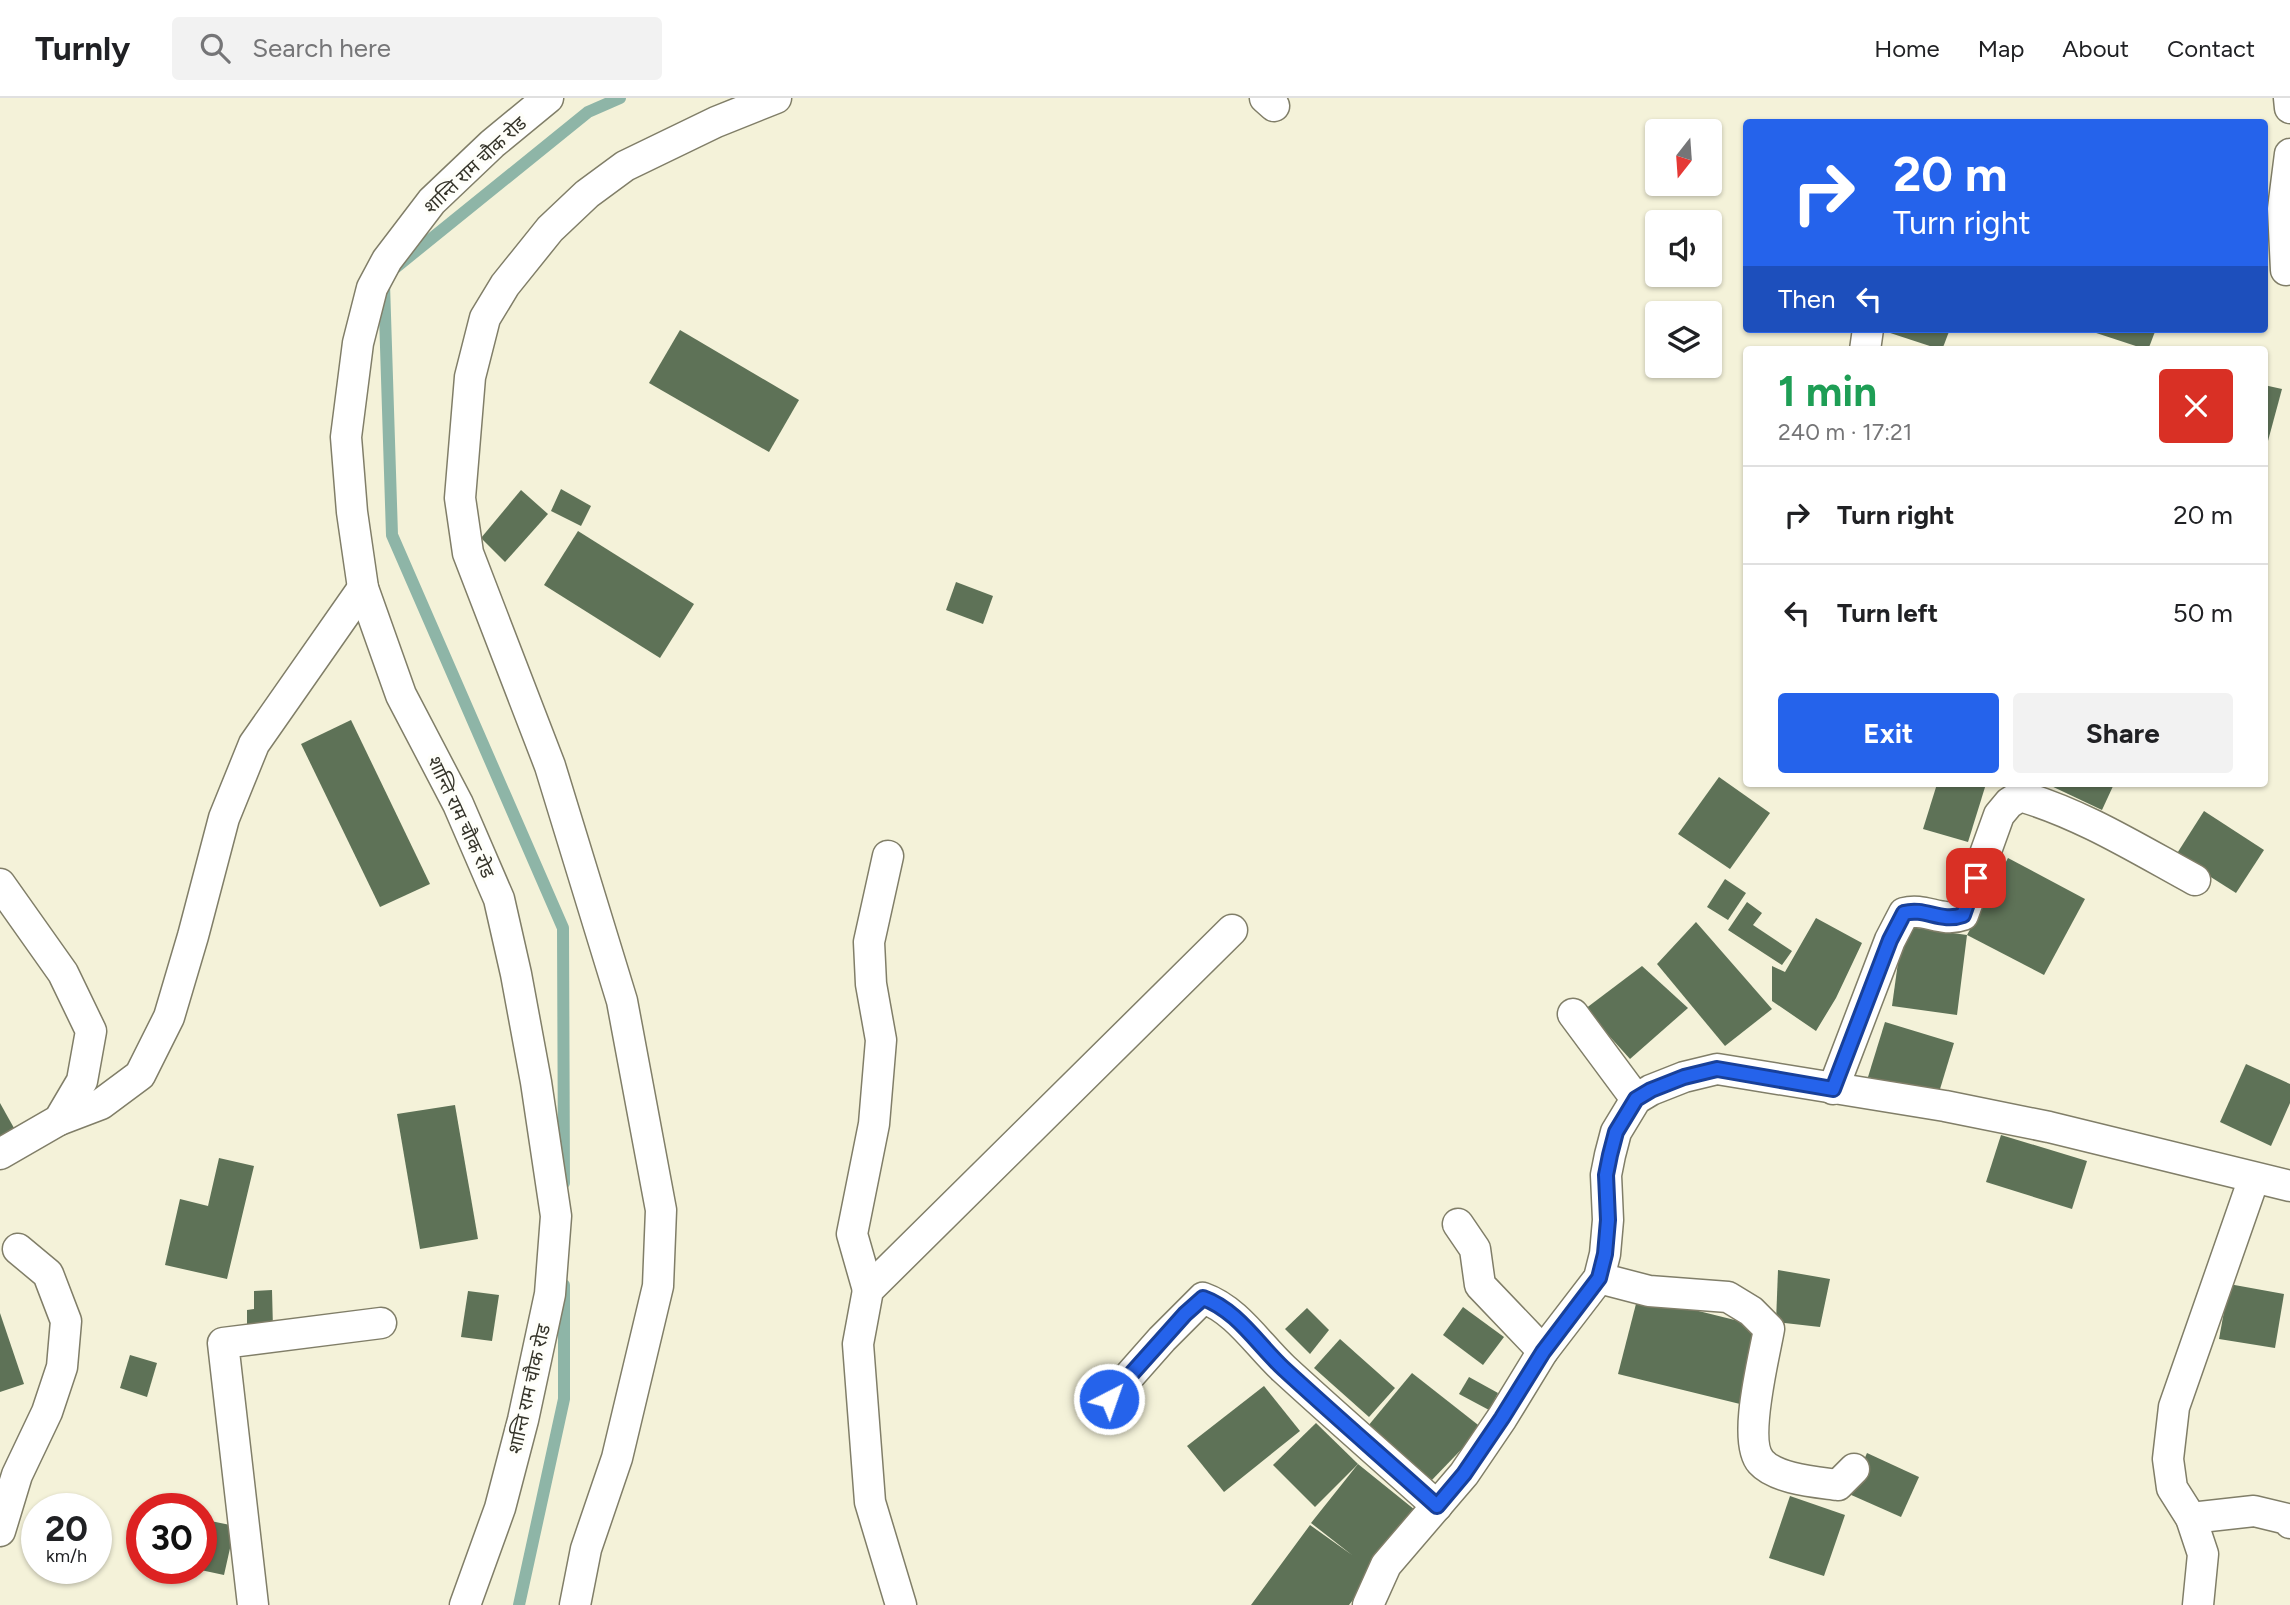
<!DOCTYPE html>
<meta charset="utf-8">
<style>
:root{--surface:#fff;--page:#f2f2f2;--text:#202124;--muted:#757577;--line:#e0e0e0;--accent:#2563eb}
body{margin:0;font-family:Figtree,"Noto Sans Devanagari",sans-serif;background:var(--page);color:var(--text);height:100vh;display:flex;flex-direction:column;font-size:26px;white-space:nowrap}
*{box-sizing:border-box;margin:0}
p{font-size:23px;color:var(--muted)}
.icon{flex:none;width:38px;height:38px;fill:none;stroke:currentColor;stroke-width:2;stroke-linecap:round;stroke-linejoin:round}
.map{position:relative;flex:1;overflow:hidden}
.drawer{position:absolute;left:1743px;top:248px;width:525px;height:441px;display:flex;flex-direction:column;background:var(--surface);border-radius:7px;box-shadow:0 2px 5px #0004}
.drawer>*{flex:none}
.banner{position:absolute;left:1743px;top:21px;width:525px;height:214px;border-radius:7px;box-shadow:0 2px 5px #0004;background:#2563eb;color:#fff;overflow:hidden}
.needle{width:46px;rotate:197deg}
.buttons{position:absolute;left:1645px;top:21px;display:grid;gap:14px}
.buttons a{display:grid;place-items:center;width:77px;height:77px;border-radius:7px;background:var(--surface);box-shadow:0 2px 5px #0004;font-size:35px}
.speed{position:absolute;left:21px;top:1395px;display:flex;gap:14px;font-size:35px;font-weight:700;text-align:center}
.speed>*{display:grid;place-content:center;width:91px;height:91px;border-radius:50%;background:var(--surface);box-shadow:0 2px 5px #0004;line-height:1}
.speed small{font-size:18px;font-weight:400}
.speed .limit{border:10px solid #d22;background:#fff;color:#111}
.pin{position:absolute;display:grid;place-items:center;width:60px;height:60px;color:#fff;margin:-30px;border-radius:14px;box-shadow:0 4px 10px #0006}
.me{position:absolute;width:77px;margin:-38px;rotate:41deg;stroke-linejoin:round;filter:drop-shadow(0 0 5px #0008)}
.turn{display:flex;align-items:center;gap:24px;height:147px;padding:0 35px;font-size:32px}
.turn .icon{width:91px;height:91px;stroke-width:2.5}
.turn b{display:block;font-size:49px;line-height:60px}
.then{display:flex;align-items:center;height:66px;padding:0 35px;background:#0003;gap:14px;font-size:26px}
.round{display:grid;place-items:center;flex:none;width:74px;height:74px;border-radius:7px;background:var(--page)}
.headline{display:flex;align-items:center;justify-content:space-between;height:119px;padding:0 35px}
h1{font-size:42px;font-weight:700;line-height:52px;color:#1e9e55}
.button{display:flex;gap:14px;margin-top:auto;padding:14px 35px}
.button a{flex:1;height:80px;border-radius:7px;background:var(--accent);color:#fff;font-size:28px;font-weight:700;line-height:80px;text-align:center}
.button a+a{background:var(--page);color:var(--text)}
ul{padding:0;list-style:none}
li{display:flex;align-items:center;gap:21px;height:98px;padding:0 35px;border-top:2px solid var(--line)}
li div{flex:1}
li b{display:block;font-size:26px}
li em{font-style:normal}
header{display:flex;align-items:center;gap:42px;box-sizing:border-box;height:98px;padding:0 35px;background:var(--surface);border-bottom:2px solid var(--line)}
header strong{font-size:33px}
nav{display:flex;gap:38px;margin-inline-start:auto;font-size:24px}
.search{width:490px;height:63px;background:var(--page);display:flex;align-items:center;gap:18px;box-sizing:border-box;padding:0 24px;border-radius:7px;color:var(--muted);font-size:26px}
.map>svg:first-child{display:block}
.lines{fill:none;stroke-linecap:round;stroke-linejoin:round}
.stream{stroke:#8eb5a7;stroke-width:12}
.building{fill:#5e7257}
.minor-casing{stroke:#807e68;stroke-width:33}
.minor{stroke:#fff;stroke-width:30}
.route-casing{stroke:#184099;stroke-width:18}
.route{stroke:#2563eb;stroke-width:12}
.labels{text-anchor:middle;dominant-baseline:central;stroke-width:7;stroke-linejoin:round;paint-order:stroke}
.street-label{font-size:19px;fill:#35342a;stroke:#fefef9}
</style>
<header>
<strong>Turnly</strong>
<div class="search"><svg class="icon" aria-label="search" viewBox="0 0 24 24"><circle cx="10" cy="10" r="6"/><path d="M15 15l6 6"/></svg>Search here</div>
<nav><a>Home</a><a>Map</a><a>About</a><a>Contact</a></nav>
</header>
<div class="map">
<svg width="2290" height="1507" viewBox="0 0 2290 1507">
<rect width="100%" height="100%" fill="#f4f2d9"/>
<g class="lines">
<g class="stream">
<path d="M395 170 588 14 620 0"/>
<path d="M384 186 392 437 563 830 564 1085"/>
<path d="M519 1507 564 1301V1187"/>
</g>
</g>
<g class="building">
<path d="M1878 231H1950L1942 252Z"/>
<path d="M2084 231H2156L2148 252Z"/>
<path d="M680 232 799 302 769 354 649 285Z"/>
<path d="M2264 287 2282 291 2265 354H2264Z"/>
<path d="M561 391 591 408 581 428 551 413Z"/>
<path d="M521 392 548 416 505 464 481 440Z"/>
<path d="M578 433 694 506 660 560 544 487Z"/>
<path d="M956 484 993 498 983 526 946 512Z"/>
<path d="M351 622 430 786 380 809 301 646Z"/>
<path d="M1719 679 1770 715 1730 771 1678 736Z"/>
<path d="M1937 686H1986L1968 744 1923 731Z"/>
<path d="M2047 686H2114L2102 712Z"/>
<path d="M2204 713 2264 752 2236 795 2176 757Z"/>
<path d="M2008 760 2085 801 2044 877 1967 837Z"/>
<path d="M1725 781 1746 795 1728 822 1707 809Z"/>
<path d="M1747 804 1762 815 1753 827 1792 853 1782 867 1728 832Z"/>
<path d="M1816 820 1862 845 1836 900 1816 933 1772 903V868L1785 874Z"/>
<path d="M1696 824 1772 911 1725 948 1657 866Z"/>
<path d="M1903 828 1967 837 1957 917 1892 908Z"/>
<path d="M1642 868 1688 910 1630 961 1585 911Z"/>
<path d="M1885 924 1954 945 1937 1001 1868 979Z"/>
<path d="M2246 966 2290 986V1005L2271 1048 2220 1024Z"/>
<path d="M0 1005 19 1039 0 1050Z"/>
<path d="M455 1007 478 1141 420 1151 397 1016Z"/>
<path d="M2001 1037 2087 1063 2072 1111 1986 1084Z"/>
<path d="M219 1060 254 1068 227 1181 165 1167 180 1101 208 1108Z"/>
<path d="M1778 1172 1830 1181 1820 1229 1776 1224Z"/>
<path d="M2229 1186 2284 1196 2275 1250 2219 1241Z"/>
<path d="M272 1192 273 1231 247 1232V1212L254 1211V1193Z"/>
<path d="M468 1193 499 1197 492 1243 461 1239Z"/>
<path d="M1638 1198 1759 1228 1740 1306 1618 1276Z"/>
<path d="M1463 1209 1504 1239 1483 1267 1443 1237Z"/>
<path d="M1307 1210 1329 1232 1310 1256 1285 1231Z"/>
<path d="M0 1215 24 1286 0 1294Z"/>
<path d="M1340 1241 1395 1290 1369 1319 1314 1270Z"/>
<path d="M130 1257 157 1265 147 1299 120 1290Z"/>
<path d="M1412 1275 1482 1330 1430 1384 1368 1328Z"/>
<path d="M1469 1279 1498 1295 1489 1312 1459 1296Z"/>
<path d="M1264 1288 1300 1333 1224 1394 1187 1348Z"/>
<path d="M1316 1325 1358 1366 1315 1409 1273 1367Z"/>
<path d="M1867 1355 1919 1379 1901 1419 1849 1396Z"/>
<path d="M1358 1366 1420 1416 1349 1507H1251L1310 1427 1352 1457 1311 1425Z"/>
<path d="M1790 1398 1845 1417 1824 1478 1769 1460Z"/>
<path d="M201 1421 235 1428 224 1477 196 1471 201 1470Z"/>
</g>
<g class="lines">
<defs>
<g id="minor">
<path d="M1265 0 1274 8"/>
<path d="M2289 0 2290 10"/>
<path d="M2286 172 2283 111 2290 56"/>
<path d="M1865 252 1868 231"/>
<path d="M0 786 63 875 91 933 82 983 59 1022 0 1056"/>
<path d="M1573 916 1636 1001"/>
<path d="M1833 991 1890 842 1904 815C1925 809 1941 825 1963 817L1999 717 2009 705 2020 698C2082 716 2138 751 2195 782"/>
<path d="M59 1022 101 1006 140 977 169 919 193 838 224 720 254 646 363 490"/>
<path d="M1458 1126 1475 1151 1480 1187 1543 1253"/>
<path d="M1599 1180 1649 1193 1728 1199 1751 1213 1769 1231C1764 1260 1742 1343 1761 1364 1776 1381 1817 1384 1838 1387L1854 1371"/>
<path d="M868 1192 852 1136 874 1026 881 942 871 886 869 844 888 758"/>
<path d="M1109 1301 1162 1241 1203 1200C1237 1212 1258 1247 1284 1271 1334 1317 1386 1362 1437 1408"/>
<path d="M2191 1420 2254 1413 2287 1421 2290 1425"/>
<path d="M0 1433 17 1377 47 1314 62 1269 66 1223 48 1176 18 1151"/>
<path d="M253 1507 223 1245 381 1225"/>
<path d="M465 1507 500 1410 523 1322 550 1196 556 1118 536 984 516 876 499 801 458 706 401 597 363 490 352 414 346 339 358 245 372 190 387 162 432 103 492 46 548 0"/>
<path d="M575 1507 586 1451 617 1360 658 1188 661 1112 622 903 550 668 468 455 460 400 470 279 485 220 505 187 550 131 587 96 625 68 716 24 776 0"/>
<path d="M901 1507 870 1404 858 1246 868 1192 1232 832"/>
<path d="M1368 1507 1386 1467 1464 1376 1502 1320 1543 1253 1599 1180 1605 1156 1608 1122 1606 1077 1610 1057 1616 1034 1636 1001 1651 992 1684 979 1717 971 1945 1008 2049 1029 2290 1088"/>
<path d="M2198 1507 2203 1456 2191 1420 2172 1390 2168 1361 2174 1309 2254 1080"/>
</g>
</defs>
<use href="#minor" class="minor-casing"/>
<use href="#minor" class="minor"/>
</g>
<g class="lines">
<defs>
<path id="route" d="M1109 1301 1185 1216 1203 1200C1237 1212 1258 1247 1284 1271 1334 1317 1386 1362 1437 1408L1464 1376 1502 1320 1543 1254 1599 1180 1605 1156 1608 1122 1606 1077 1610 1057 1616 1034 1636 1001 1651 992 1684 979 1717 971 1833 991 1890 842 1904 815C1925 809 1941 825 1963 817L1976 780"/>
</defs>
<use href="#route" class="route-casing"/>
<use href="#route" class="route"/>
</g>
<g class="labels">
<g class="street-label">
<text transform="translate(475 67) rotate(-43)">शान्ति राम चौक रोड</text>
<text transform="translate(461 719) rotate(65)">शान्ति राम चौक रोड</text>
<text transform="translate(529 1291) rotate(-77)">शान्ति राम चौक रोड</text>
</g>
</g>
</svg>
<div class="buttons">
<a><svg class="needle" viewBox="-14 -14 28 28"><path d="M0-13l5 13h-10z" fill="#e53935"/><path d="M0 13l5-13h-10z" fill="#757577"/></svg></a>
<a><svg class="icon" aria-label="sound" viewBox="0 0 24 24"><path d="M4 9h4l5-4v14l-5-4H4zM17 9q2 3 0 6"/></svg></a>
<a><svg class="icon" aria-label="layers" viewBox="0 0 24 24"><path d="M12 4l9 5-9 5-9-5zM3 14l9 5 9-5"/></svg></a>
</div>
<div class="speed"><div>20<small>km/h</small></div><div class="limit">30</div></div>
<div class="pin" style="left:1976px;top:780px;background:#d93025"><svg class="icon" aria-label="arrive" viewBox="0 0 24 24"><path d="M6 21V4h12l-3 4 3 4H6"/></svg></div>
<svg class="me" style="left:1109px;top:1301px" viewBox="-20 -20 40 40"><circle r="17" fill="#2563eb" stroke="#fff" stroke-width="3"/><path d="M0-11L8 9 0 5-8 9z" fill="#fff"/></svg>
<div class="banner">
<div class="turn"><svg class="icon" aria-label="right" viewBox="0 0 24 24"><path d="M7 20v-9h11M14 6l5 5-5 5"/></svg><div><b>20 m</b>Turn right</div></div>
<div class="then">Then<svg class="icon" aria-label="left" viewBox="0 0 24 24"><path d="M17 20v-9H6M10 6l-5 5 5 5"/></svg></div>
</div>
<section class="drawer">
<div class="headline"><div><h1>1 min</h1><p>240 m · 17:21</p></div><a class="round" style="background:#d93025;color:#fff"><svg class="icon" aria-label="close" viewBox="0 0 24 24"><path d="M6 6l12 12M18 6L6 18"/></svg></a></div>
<ul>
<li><svg class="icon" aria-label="right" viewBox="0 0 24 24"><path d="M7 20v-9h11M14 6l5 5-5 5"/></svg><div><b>Turn right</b></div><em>20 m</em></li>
<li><svg class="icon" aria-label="left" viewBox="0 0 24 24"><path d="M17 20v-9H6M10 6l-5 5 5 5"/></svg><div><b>Turn left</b></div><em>50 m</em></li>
</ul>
<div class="button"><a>Exit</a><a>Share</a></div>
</section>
</div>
